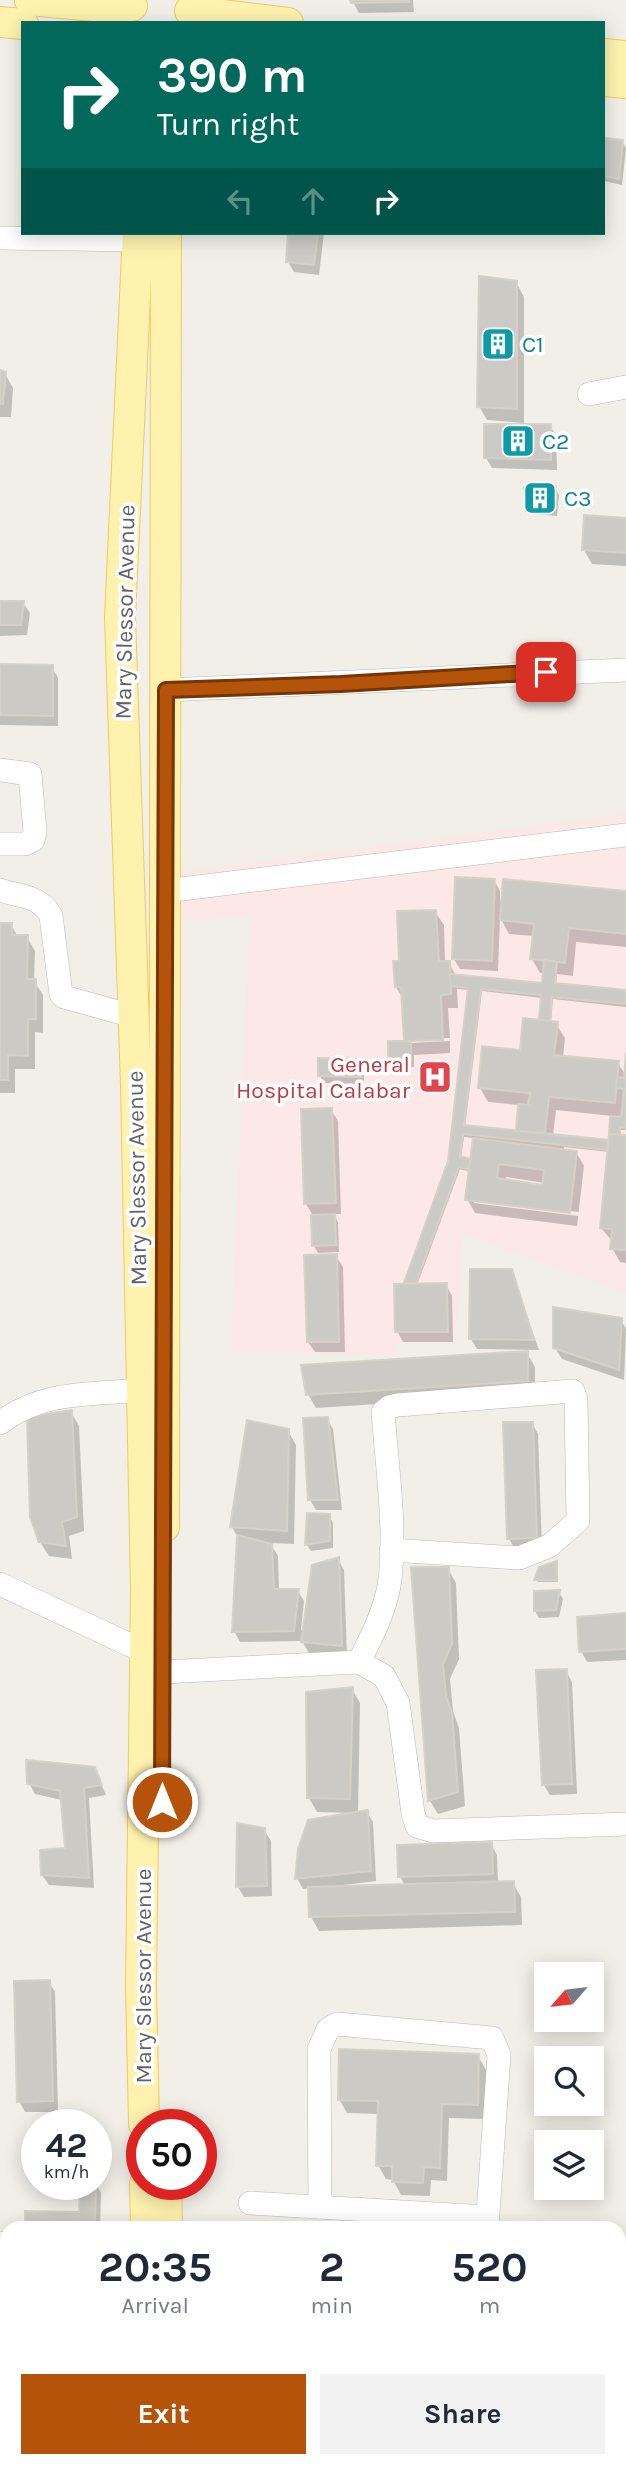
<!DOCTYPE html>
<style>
:root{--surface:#fff;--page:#f2f2f3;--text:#1f2937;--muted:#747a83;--accent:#b45309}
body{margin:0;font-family:Karla,sans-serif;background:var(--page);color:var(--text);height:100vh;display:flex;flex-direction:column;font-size:26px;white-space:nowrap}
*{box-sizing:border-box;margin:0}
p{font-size:23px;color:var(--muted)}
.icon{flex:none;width:38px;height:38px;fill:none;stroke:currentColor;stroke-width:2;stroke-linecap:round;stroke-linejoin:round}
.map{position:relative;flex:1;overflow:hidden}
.drawer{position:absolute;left:0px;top:2221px;width:626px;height:247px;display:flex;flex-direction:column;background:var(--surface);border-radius:21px 21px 0 0;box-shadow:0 4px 18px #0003}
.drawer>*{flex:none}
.top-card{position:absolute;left:21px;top:21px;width:584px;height:214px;border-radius:0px;box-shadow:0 4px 18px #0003;background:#00695c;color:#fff;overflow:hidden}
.needle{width:46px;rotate:242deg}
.controls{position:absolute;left:534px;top:1962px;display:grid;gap:14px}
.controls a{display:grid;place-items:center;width:70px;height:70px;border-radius:0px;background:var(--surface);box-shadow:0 4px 18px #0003;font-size:35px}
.speed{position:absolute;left:21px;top:2109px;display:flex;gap:14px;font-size:35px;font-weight:700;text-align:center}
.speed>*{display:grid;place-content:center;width:91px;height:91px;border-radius:50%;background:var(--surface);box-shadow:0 4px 18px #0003;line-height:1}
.speed small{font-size:18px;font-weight:400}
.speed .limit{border:10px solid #d22;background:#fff;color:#111}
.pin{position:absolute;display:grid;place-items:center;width:60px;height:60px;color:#fff;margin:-30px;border-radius:14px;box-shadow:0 4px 10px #0006}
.me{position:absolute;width:77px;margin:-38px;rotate:0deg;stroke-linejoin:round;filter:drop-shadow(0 0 5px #0008)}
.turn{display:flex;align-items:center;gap:24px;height:147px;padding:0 21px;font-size:32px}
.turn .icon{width:91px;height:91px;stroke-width:2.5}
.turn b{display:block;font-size:49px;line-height:60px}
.lanes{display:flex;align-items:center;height:66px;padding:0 21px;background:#0003;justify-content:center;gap:35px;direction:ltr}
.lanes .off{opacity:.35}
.eta{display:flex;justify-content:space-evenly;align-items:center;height:119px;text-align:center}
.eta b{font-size:42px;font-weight:700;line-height:49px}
.action{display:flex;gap:14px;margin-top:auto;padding:14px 21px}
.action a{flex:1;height:80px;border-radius:0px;background:var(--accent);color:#fff;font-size:28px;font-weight:700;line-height:80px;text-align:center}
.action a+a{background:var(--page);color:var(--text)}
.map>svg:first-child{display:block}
.medical{fill:#fce8e6}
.shadow{fill:#0003;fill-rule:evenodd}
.building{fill:#cccac5;stroke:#d6d1c6;stroke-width:2;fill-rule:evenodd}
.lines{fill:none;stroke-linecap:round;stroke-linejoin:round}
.minor-casing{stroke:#b5b8bc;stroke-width:24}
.major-casing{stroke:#f2c960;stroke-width:32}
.minor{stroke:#fff;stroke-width:23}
.major{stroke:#fff2af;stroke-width:30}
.route-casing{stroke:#753606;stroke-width:18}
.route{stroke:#b45309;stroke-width:12}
.labels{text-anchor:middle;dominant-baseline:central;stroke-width:7;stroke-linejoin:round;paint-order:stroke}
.culture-label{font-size:23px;fill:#0d838f;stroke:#fff;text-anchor:start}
.street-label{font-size:23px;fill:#5f6368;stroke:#fff}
.health-label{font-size:23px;fill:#be3a42;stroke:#fff;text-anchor:end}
</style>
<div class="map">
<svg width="626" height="2467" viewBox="0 0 626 2467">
<rect width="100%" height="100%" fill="#f1efe8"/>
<path class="medical" d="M626 814V1293L462 1233 456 1343 394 1342 395 1355 231 1351 250 915 179 921 176 873Z"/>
<g class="shadow">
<path d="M352 0H413L414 12 359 13Z"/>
<path d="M604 140 622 141 626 148 622 185 604 181Z"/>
<path d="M289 233H324L319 275 294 272 288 262Z"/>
<path d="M516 282 524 297V423L487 420 479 406Z"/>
<path d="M0 372 5 374 13 388 11 417H0Z"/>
<path d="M550 425 556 436 557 470 492 468 486 458Z"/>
<path d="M555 488 559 495 557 516 532 514 527 507Z"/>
<path d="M626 520V566L592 564 584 550Z"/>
<path d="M0 603H23L30 613 27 635 0 636Z"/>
<path d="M0 666 52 667 58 678V726L0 725Z"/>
<path d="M494 880 500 891V901L626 893V947L576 942 573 976 557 974 556 985 626 992V1007L553 999 551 1023 556 1024 565 1038 563 1057 618 1063 626 1076V1071V1130H621V1137H626V1263L620 1262 612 1248 613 1242 601 1228 609 1152 564 1147V1151L576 1152 584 1166 577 1226 475 1213 467 1199 470 1172 460 1169 417 1285H446L452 1296 453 1342H403L397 1331 406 1283 449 1161 470 990 457 989 458 1008H448L450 1038 410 1039V1043L450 1041V1053L414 1055V1067L394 1066 390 1059 406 1043 403 999 396 987 401 962 435 912 444 925 445 963H449L456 976 544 985 545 973H540L532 959 534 936 509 934 500 917 498 971 460 969 454 959ZM482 991 542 998V1022L522 1052 480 1088 488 1102 520 1105 517 1132 465 1127ZM556 1110 612 1116 609 1146 607 1142 553 1136ZM464 1137 474 1138 471 1165 461 1158ZM506 1177 545 1183 544 1187 506 1181ZM474 1199 579 1212 578 1216 474 1203Z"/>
<path d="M0 925H11L18 937H27L35 951 34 981 43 995V1033L35 1032V1069H15V1093H0Z"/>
<path d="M360 1061 364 1068V1084L324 1083 320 1076Z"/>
<path d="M331 1110 338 1121 341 1214H333L338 1222 339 1252 318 1253 314 1246 312 1214 306 1204Z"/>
<path d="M336 1256 343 1267 345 1352H315L308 1342Z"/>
<path d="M511 1271 539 1350 477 1349 471 1339Z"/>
<path d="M621 1320 626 1329 624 1380 562 1359 555 1348Z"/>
<path d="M527 1353 535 1367V1394L316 1408 308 1394Z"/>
<path d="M71 1412 79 1426 84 1531 69 1536 72 1559 49 1556 40 1542Z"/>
<path d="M327 1419 333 1429 342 1510H316L310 1500Z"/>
<path d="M532 1423 538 1434 542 1549H515L509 1539Z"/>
<path d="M288 1431 296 1445 294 1544 270 1543 278 1556 279 1591H298L304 1601 301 1630H304L338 1559 344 1570 347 1656 309 1653 302 1641 240 1642 234 1631 238 1538 232 1527Z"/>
<path d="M309 1515 329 1516 333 1523V1548L311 1551 307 1545Z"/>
<path d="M556 1563 558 1582H538L536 1580Z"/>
<path d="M413 1569H448L456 1583 459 1659 450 1679 453 1711 459 1728 465 1806 438 1814 430 1801Z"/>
<path d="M559 1592 563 1599 559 1617 539 1618 535 1611Z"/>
<path d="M626 1615V1660L587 1662 581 1651Z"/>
<path d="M566 1671 572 1682 577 1794 550 1795 544 1785Z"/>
<path d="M352 1689 360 1703 358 1814 367 1812 373 1822 376 1881 344 1885 345 1887 405 1886 400 1876 491 1844 497 1855 498 1883H513L521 1897 522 1925 319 1931 311 1917 310 1888 303 1889 297 1878 353 1813 317 1812 309 1798Z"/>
<path d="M94 1769 106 1795 89 1798 94 1888 49 1885 42 1875 66 1850 62 1800 35 1794 29 1783Z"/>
<path d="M264 1830 271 1841 272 1896 244 1897 238 1887Z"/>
<path d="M49 1982 55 1992 58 2112H25L19 2101Z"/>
<path d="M478 2056 486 2070 485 2119 449 2118 447 2181 431 2180 430 2196 401 2195 393 2180 386 2179 378 2165 380 2114 347 2113 339 2099Z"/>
<path d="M82 2184H96L101 2193 100 2228H26L81 2214Z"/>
</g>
<g class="building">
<path d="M350 0H409V2L351 3Z"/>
<path d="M604 138 623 140 619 179 604 176Z"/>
<path d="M288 233H318L314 265 286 262Z"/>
<path d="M479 276 517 281V409L477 407Z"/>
<path d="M0 370 6 372 3 404H0Z"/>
<path d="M484 424H551V460L484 458Z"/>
<path d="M556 486 553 510 526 507 524 488Z"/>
<path d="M584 515 626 518V553L582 550Z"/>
<path d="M0 601H24L21 625H0Z"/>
<path d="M0 664 53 665V716L0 715Z"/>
<path d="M455 877 495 879 492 961 452 959Z"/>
<path d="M503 879 626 891V934L569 928 565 963 530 959 534 924 500 920Z"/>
<path d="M436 910 439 961H450L451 986V994L441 995 443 1040 404 1041 401 987H395L393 961H399L397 911Z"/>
<path d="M0 923H12V935H28L27 979H36V1019H28V1056L8 1055V1080H0Z"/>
<path d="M544 960 557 962 555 983 626 990V1004L552 997 550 1021 539 1020 541 995 481 989 464 1125 608 1140 607 1150 463 1134 460 1156 470 1159 469 1170 459 1167 416 1283H404L448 1161 468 988 451 986 450 974 542 983Z"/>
<path d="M523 1018 558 1022 554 1055 619 1061 615 1103 549 1097 545 1133 516 1131 518 1104 528 1105 530 1093 478 1088 482 1046 520 1050Z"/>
<rect x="388" y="1041" width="23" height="19"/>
<path d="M626 1053V1128L620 1127V1135L609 1134 610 1116 621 1117 624 1089 616 1088 617 1077 624 1078Z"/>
<path d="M318 1058 361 1059V1077L318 1076Z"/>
<path d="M332 1108 336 1203 304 1204 301 1109Z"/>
<path d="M609 1134 626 1135V1250L610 1249 612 1229 600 1228Z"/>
<path d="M473 1138 577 1151 570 1213 465 1200ZM499 1164 544 1170 542 1185 497 1178Z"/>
<path d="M335 1214 336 1245 312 1246 311 1215Z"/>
<path d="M337 1254 339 1342H307L304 1255Z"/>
<path d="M470 1269H512L534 1340 469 1339Z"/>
<path d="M447 1283 448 1332H395L394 1284Z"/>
<path d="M553 1307 622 1318 619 1370 553 1348Z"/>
<path d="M528 1351V1381L306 1395 301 1365Z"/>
<path d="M72 1410 77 1517 62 1522 66 1546 39 1542 30 1517 27 1417Z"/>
<path d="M328 1417 338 1500H308L303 1418Z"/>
<path d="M247 1420 289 1429 287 1531 230 1527Z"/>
<path d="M503 1422H533L537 1538 507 1539Z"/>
<path d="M307 1513 330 1514V1541L305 1545Z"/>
<path d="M237 1535 272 1544 274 1589H299L294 1631 232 1632Z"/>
<path d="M339 1557 342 1646 301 1642 312 1565Z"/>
<path d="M557 1561V1580H534L539 1567Z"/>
<path d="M411 1567H449L452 1644 443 1664 446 1696 452 1713 458 1792 428 1801Z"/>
<path d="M560 1590 556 1610 534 1611V1591Z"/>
<path d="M626 1613V1649L579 1652 577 1617Z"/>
<path d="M567 1669 572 1784 542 1785 536 1670Z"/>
<path d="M353 1687 350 1799 307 1798 306 1692Z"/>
<path d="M26 1760 95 1767 102 1785 84 1788 89 1878 41 1875 40 1850 65 1848 60 1791 27 1784Z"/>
<path d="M368 1810 371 1871 295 1879 298 1849 308 1820Z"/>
<path d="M237 1823 265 1828 267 1886 236 1887Z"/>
<path d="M492 1842 493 1874 398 1877 397 1845Z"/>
<path d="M514 1881 515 1912 309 1917 308 1887Z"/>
<path d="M50 1980 53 2101 17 2102 14 1981Z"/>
<path d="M339 2049 479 2054 478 2105 442 2104 440 2168 424 2167 423 2183 392 2182V2166H376L378 2101 338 2100Z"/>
<path d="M80 2184H96L95 2228H25V2211L79 2212Z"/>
<path d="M395 2460H414L422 2467H389Z"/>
</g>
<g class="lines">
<defs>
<g id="minor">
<path d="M0 238 138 240"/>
<path d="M589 394 626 387"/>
<path d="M166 690 626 670"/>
<path d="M0 770 30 774 35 832 33 840 25 844H0"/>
<path d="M0 890C20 897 40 895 51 916L61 994 64 997 133 1016"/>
<path d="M165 891 626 835"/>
<path d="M0 1423C43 1390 90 1395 142 1390"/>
<path d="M0 1584 145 1652"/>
<path d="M359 1662C371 1638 384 1613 389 1586 397 1533 387 1467 383 1412L389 1407 398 1405 573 1391 576 1400 578 1521 549 1546 519 1558 391 1550"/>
<path d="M163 1672 359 1662 384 1676 398 1703 413 1813 417 1826 433 1831 626 1824"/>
<path d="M250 2203 487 2217"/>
<path d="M320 2207 319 2049 328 2029 337 2024 492 2038 499 2055 487 2228"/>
<path d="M0 2243 7 2248"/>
<path d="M620 2280 626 2278"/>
<path d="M620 2300 626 2299"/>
<path d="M0 2405 7 2404"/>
<path d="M0 2435H7"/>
</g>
<g id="major">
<path d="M30 0 94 6H132"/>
<path d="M190 11 288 23"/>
<path d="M0 22 23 24"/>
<path d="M604 54 626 56"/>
<path d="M604 81 626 83"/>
<path d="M138 233 120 617 136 1085 146 1591 141 1985 144 2124"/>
<path d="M164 1527 166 233"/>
<path d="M145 2184 146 2228"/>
<path d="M166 2184 167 2228"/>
<path d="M136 2460 137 2467"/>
<path d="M163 2460H167"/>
<path d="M189 2467 192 2460"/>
</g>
</defs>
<use href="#minor" class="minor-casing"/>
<use href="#major" class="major-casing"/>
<use href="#minor" class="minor"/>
<use href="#major" class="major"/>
</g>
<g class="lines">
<defs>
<path id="route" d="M162 1802 166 690 341 684 546 672"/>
</defs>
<use href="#route" class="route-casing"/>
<use href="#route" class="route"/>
</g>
<defs>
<symbol id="building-square" viewBox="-11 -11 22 22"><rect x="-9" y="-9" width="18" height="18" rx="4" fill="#0f9aa8" stroke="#fff"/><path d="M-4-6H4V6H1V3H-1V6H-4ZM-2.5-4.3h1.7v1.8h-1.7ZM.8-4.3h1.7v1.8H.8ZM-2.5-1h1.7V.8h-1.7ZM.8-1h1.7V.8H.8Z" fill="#fff"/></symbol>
<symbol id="hospital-square" viewBox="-11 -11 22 22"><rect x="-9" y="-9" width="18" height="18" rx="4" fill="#e0444e" stroke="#fff"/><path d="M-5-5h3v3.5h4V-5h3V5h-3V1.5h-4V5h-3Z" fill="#fff"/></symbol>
</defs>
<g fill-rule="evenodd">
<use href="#building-square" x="479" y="325" width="38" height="38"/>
<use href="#building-square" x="499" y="422" width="38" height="38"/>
<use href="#building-square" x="521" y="479" width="38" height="38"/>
<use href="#hospital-square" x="416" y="1058" width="38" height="38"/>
</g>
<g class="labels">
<g class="culture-label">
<text x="522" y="344">C1</text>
<text x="542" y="441">C2</text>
<text x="564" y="498">C3</text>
</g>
<g class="street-label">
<text transform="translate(125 612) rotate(-89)">Mary Slessor Avenue</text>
<text transform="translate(137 1178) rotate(-91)">Mary Slessor Avenue</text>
<text transform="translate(143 1976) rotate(-90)">Mary Slessor Avenue</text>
</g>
<g class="health-label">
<text x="410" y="1064">General<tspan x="410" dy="26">Hospital Calabar</tspan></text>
</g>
</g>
</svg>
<div class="controls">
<a><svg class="needle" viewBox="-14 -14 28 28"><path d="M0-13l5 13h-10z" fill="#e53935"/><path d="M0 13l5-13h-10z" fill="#747a83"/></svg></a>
<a><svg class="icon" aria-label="search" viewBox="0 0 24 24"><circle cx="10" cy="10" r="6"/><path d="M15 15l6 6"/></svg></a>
<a><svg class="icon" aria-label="layers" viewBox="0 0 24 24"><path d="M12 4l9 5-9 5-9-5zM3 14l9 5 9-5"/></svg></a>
</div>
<div class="speed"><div>42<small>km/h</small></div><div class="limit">50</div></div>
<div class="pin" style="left:546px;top:672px;background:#d93025"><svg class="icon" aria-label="arrive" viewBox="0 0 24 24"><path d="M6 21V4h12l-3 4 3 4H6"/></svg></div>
<svg class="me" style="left:162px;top:1802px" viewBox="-20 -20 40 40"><circle r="17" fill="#b45309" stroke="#fff" stroke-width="3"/><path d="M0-11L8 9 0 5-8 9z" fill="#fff"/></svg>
<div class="top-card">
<div class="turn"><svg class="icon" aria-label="right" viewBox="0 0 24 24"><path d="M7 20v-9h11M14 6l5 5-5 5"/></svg><div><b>390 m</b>Turn right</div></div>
<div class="lanes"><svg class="icon off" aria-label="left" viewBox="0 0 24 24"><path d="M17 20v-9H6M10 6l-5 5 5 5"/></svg><svg class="icon off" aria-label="ahead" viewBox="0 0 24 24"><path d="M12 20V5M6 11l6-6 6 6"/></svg><svg class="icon" aria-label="right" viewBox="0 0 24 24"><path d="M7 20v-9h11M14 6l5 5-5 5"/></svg></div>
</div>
<section class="drawer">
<div class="eta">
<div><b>20:35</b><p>Arrival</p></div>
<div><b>2</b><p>min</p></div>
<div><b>520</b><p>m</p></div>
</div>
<div class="action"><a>Exit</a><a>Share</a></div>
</section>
</div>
